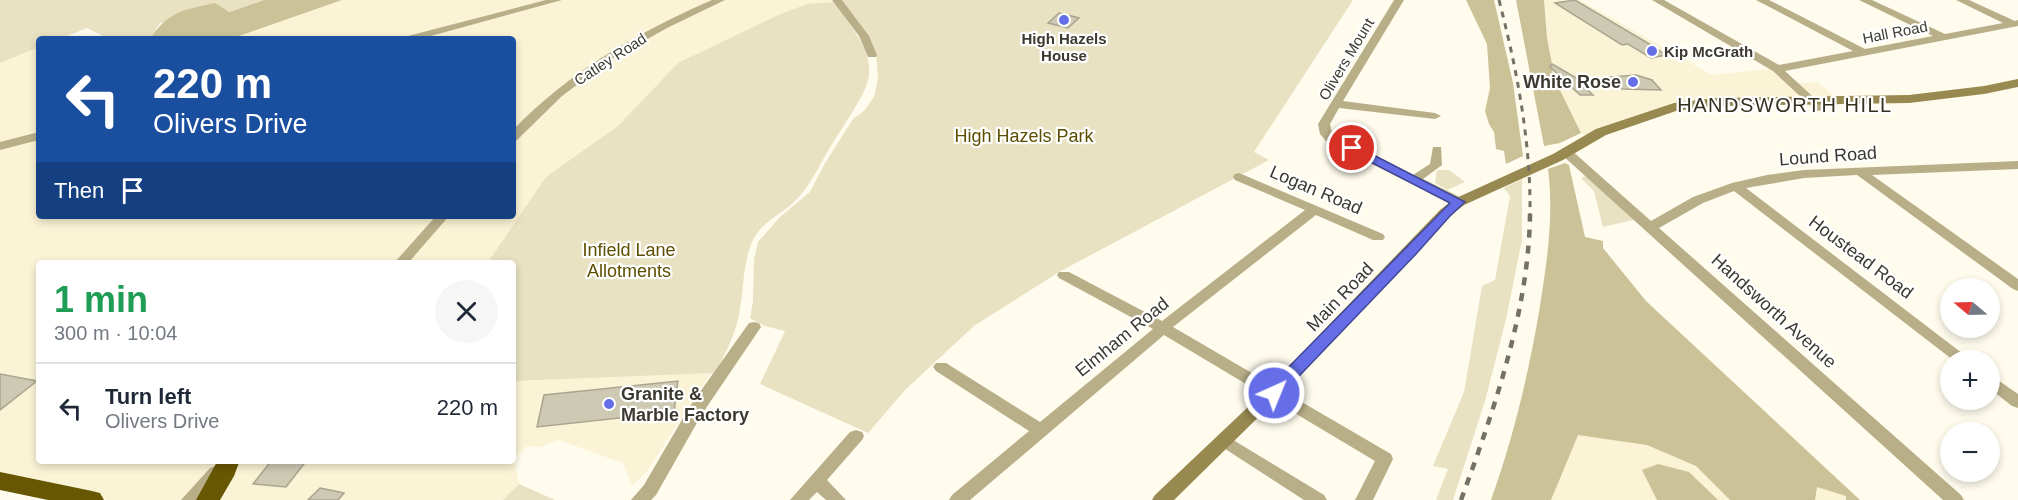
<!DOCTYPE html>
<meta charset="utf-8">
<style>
:root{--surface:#fff;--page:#f6f6f7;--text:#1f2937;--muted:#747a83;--line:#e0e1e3}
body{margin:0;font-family:Arial,sans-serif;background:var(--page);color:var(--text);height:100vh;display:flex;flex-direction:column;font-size:22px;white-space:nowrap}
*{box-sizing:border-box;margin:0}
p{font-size:20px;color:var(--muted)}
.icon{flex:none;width:33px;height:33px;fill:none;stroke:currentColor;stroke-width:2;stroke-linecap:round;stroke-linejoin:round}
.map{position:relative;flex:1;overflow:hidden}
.panel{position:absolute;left:36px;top:260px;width:480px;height:204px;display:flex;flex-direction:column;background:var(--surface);border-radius:6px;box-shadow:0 3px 9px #0003}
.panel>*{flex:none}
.guide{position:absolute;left:36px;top:36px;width:480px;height:183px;border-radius:6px;box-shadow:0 3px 9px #0003;background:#1a4fa0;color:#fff;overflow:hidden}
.needle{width:39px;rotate:289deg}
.tools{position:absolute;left:1940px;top:278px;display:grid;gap:12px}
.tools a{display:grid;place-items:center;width:60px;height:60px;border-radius:50%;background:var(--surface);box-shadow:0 3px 9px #0003;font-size:30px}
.pin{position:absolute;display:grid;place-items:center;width:51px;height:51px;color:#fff;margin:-26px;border:3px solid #fff;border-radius:50%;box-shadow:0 2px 6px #0007}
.me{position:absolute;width:66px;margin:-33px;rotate:44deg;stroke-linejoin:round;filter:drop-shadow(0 0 4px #0008)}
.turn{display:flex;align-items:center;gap:21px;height:126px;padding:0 18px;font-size:27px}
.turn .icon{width:78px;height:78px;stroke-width:2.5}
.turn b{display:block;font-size:42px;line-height:51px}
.then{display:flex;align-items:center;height:57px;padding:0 18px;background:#0003;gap:12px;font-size:22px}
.round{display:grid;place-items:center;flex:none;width:63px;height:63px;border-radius:32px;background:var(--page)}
.headline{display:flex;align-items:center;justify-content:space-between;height:102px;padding:0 18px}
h1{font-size:36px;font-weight:800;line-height:45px;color:#1e9e55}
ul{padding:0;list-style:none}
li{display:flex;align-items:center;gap:18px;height:90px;padding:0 18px;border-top:2px solid var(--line)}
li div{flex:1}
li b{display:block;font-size:22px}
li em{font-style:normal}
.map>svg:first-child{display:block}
.built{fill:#faf3d5}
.green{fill:#e8e1c2}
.forest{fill:#ccc298}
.building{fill:#cec9b3;stroke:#aaa58f;stroke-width:1.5}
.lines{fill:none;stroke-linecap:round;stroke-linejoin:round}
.street{fill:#b8af89;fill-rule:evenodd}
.secondary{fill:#97894f;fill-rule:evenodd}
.highway{fill:#685702;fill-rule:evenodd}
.rail-far1{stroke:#737166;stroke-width:3;stroke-dasharray:6 6;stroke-linecap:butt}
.rail{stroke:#737166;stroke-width:4.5;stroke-dasharray:8 8;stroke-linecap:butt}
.route{fill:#656ee7;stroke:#424896;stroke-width:1.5}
.poi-dot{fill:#656ee7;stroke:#fff;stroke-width:2}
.labels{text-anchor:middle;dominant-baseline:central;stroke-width:4.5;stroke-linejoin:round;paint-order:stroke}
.far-street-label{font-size:15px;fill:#3b3930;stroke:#fff}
.far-poi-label{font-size:15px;font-weight:bold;fill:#3b3930;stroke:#fff}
.poi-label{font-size:18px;font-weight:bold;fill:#3b3930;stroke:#fff;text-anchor:end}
.park-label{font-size:18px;fill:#5d4e01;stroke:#fff}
.street-label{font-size:18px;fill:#3b3930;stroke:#fff}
.neighbourhood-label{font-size:20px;letter-spacing:1.5px;fill:#35311f;stroke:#fff}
</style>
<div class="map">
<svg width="2018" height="500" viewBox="0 0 2018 500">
<rect width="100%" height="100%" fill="#fffcee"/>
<g class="built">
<path d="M342 0H833L834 2 807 4 778 15 678 63 618 126 546 177 488 262H39V460H513V381L711 373 647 471 632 486 623 463 558 440 541 447 527 446 514 458 519 484 503 500H109L0 472V63L39 47V216H513V39L229 38Z"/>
<path d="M1544 0H1580L1712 75 1775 68 1794 83 1818 82 1842 103 1708 105 1673 110 1589 138 1581 133 1556 82 1551 77 1553 69 1547 38Z"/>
<path d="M1596 277 1860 500H1514Z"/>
</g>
<g class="green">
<path d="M0 0H264L228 12 160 23 150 39H109L87 28 60 39H39V47L0 63Z"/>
<path d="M842 0H1353L1254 152 1269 160 1059 272 974 326 905 390 868 433 760 384 785 331 765 326 750 318 753 301 754 259 758 242 780 217 810 192 825 163 853 119 864 111 874 97 878 78 876 52 868 37Z"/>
<path d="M834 2C885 71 877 73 834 141 820 162 812 185 794 202 779 216 760 223 752 242 742 265 744 295 738 319 734 338 724 355 715 373L513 381V262H488L546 177 618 126 678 63 778 15 807 4Z"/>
<path d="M1437 170H1449L1465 182 1447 190 1435 183Z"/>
<path d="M1591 174 1637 219 1603 227 1594 191 1581 178Z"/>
<path d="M1522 179V240L1506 319 1485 401 1453 500H1436L1448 469 1433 466 1464 392 1482 286 1495 280 1510 196 1504 188Z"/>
<path d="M519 484 555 500H503Z"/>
</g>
<g class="forest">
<path d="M264 0H342L230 39H150C168 11 184 10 215 3L229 12Z"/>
<path d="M1466 0H1494L1513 83 1523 156 1506 164 1504 151 1496 149 1494 132 1489 124 1485 111 1490 88 1487 44Z"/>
<path d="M1516 0H1544L1547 38 1553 69 1551 77 1556 82 1581 133 1560 143 1544 146Z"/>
<path d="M1565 163 1569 165 1585 237 1603 241V248L1646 301 1860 500H1846V496L1817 487 1815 500H1730L1696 466 1647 445 1578 435 1551 500H1491C1514 436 1529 372 1540 306 1547 261 1554 215 1548 169Z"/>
<path d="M1658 464 1689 472 1718 500H1657L1642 470Z"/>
</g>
<g class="building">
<path d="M1575 0 1651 45 1666 55 1651 58 1628 44 1622 45 1555 3Z"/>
<path d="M1059 13 1079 18 1068 28 1048 23Z"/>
<path d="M1552 64 1594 88 1587 89 1593 95H1580L1550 67Z"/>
<path d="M1636 75 1652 80 1661 90 1622 89 1609 77Z"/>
<path d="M0 374 37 381 0 410Z"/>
<path d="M678 381 674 412 537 427 544 395Z"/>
<path d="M272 460H307L286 487 253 484Z"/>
<path d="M320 488 344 493 338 500H308Z"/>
</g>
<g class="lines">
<g class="street">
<path d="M546 0H562L420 39H403L404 37Z"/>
<path d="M712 0H725L667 28 612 59 562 96 517 140 513 141V130C569 72 638 32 712 0Z"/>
<path d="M832 0H842L869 36 877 55 876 57H868L859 36Z"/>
<path d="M1394 0H1404L1343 101 1435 113 1441 116 1435 119 1339 108 1330 124 1332 133 1413 175 1430 164 1433 147H1441L1442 165 1423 179 1464 199 1465 202 1464 205H1454L1326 141 1320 134 1318 124Z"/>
<path d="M1652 0H1664L1779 65 1853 51 1756 0H1769L1865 49 1933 36 1859 0H1872L1945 34 2003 23 1956 0H1969L2015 21 2018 20V26L1785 71 1823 106 1825 108 1819 111 1815 110 1773 71Z"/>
<path d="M39 132V140L0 150V142Z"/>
<path d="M1566 148 1570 149 1651 221 1693 197 1732 183 1767 175 1804 170 2018 161V169L1872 175 2018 279V291L2013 289 1857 175 1804 178 1746 188 1971 360H1953L1734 191 1703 203 1659 228 1961 495 1964 500H1943L1562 155 1560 152 1562 149Z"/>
<path d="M1239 173 1383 234 1385 237 1383 240H1373L1316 215 1173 327 1391 454 1393 459 1373 500H1355L1375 461 1164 335 970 500H949L952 495 1029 431 936 371 933 367 936 363H946L1040 422 1153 329 1059 278 1057 275 1059 272H1069L1162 321 1305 210 1235 180 1233 177 1235 174Z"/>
<path d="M436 216H449L409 262H395Z"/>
<path d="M754 322 759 323 761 327 702 414 656 495 651 500H631L644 485 690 406 749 323Z"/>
<path d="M1989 374 2018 394V408L2012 406 1989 388Z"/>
<path d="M856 430 862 432 864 436 862 440 827 480 846 500H826L817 492 809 500H790L850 432Z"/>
<path d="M1225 435 1324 495 1327 500H1304L1219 445 1217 441 1219 437Z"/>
<path d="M216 466 222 468 224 473 201 500H181L210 468Z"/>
</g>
<path class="secondary" d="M2018 79V87L1984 94 1909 103 1715 106 1676 111 1606 135 1563 160 1464 205 1450 216 1279 397 1174 500H1152L1155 495 1267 389 1440 210 1454 199 1553 154 1596 129 1674 103 1715 98 1909 95 1984 86Z"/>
<g class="highway">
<path d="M218 460H240L234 476 220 500H196Z"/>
<path d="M0 472 92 491 100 493 104 500H48L0 490Z"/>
</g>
<path class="rail-far1" d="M1499 0C1517 70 1531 142 1530 215"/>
<path class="rail" d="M1461 500C1494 410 1529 310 1530 214"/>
</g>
<path class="route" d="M1352 144 1465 202 1450 216 1416 254 1279 397H1268L1266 393 1268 388 1450 203 1347 150 1345 148Z"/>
<g class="poi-dot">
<circle cx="1064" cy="20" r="6"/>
<circle cx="1652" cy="51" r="6"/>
<circle cx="1633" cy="82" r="6"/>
<circle cx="609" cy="404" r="6"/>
</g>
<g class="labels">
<g class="far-street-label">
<text transform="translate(1895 32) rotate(-11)">Hall Road</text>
<text transform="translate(610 59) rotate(-33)">Catley Road</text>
<text transform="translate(1346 59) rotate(-59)">Olivers Mount</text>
</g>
<g class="far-poi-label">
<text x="1064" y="38">High Hazels<tspan x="1064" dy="17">House</tspan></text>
<text x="1664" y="51" text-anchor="start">Kip McGrath</text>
</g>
<g class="poi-label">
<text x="1621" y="82">White Rose</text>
<text x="621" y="394" text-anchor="start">Granite &amp;<tspan x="621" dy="21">Marble Factory</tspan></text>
</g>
<g class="park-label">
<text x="1024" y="136">High Hazels Park</text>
<text x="629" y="250">Infield Lane<tspan x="629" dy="21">Allotments</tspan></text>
</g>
<g class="street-label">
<text transform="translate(1828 156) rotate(-4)">Lound Road</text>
<text transform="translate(1316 190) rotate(23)">Logan Road</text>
<text transform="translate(1861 257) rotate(37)">Houstead Road</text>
<text transform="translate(1340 297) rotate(-46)">Main Road</text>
<text transform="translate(1774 311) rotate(42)">Handsworth Avenue</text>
<text transform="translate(1122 337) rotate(-39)">Elmham Road</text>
</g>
<g class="neighbourhood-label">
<text x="1785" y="105">HANDSWORTH HILL</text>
</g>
</g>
</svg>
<div class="tools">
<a><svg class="needle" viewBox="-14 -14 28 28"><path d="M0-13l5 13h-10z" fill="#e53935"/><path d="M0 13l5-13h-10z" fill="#747a83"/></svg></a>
<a>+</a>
<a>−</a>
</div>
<div class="pin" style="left:1352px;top:148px;background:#d93025"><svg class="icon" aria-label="arrive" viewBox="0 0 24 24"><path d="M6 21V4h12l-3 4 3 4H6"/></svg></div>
<svg class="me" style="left:1274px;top:393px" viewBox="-20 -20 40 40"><circle r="17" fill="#656ee7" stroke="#fff" stroke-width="3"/><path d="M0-11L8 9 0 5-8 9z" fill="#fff"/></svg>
<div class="guide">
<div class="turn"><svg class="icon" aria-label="left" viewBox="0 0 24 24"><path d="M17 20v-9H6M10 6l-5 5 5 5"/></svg><div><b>220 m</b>Olivers Drive</div></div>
<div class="then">Then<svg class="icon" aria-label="arrive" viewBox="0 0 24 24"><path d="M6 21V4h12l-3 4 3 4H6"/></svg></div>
</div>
<section class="panel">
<div class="headline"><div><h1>1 min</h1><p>300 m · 10:04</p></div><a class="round"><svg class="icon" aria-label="close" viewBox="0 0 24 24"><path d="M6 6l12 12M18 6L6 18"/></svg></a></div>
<ul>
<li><svg class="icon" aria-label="left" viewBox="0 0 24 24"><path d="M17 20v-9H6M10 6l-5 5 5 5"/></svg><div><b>Turn left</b><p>Olivers Drive</p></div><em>220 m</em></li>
</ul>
</section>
</div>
